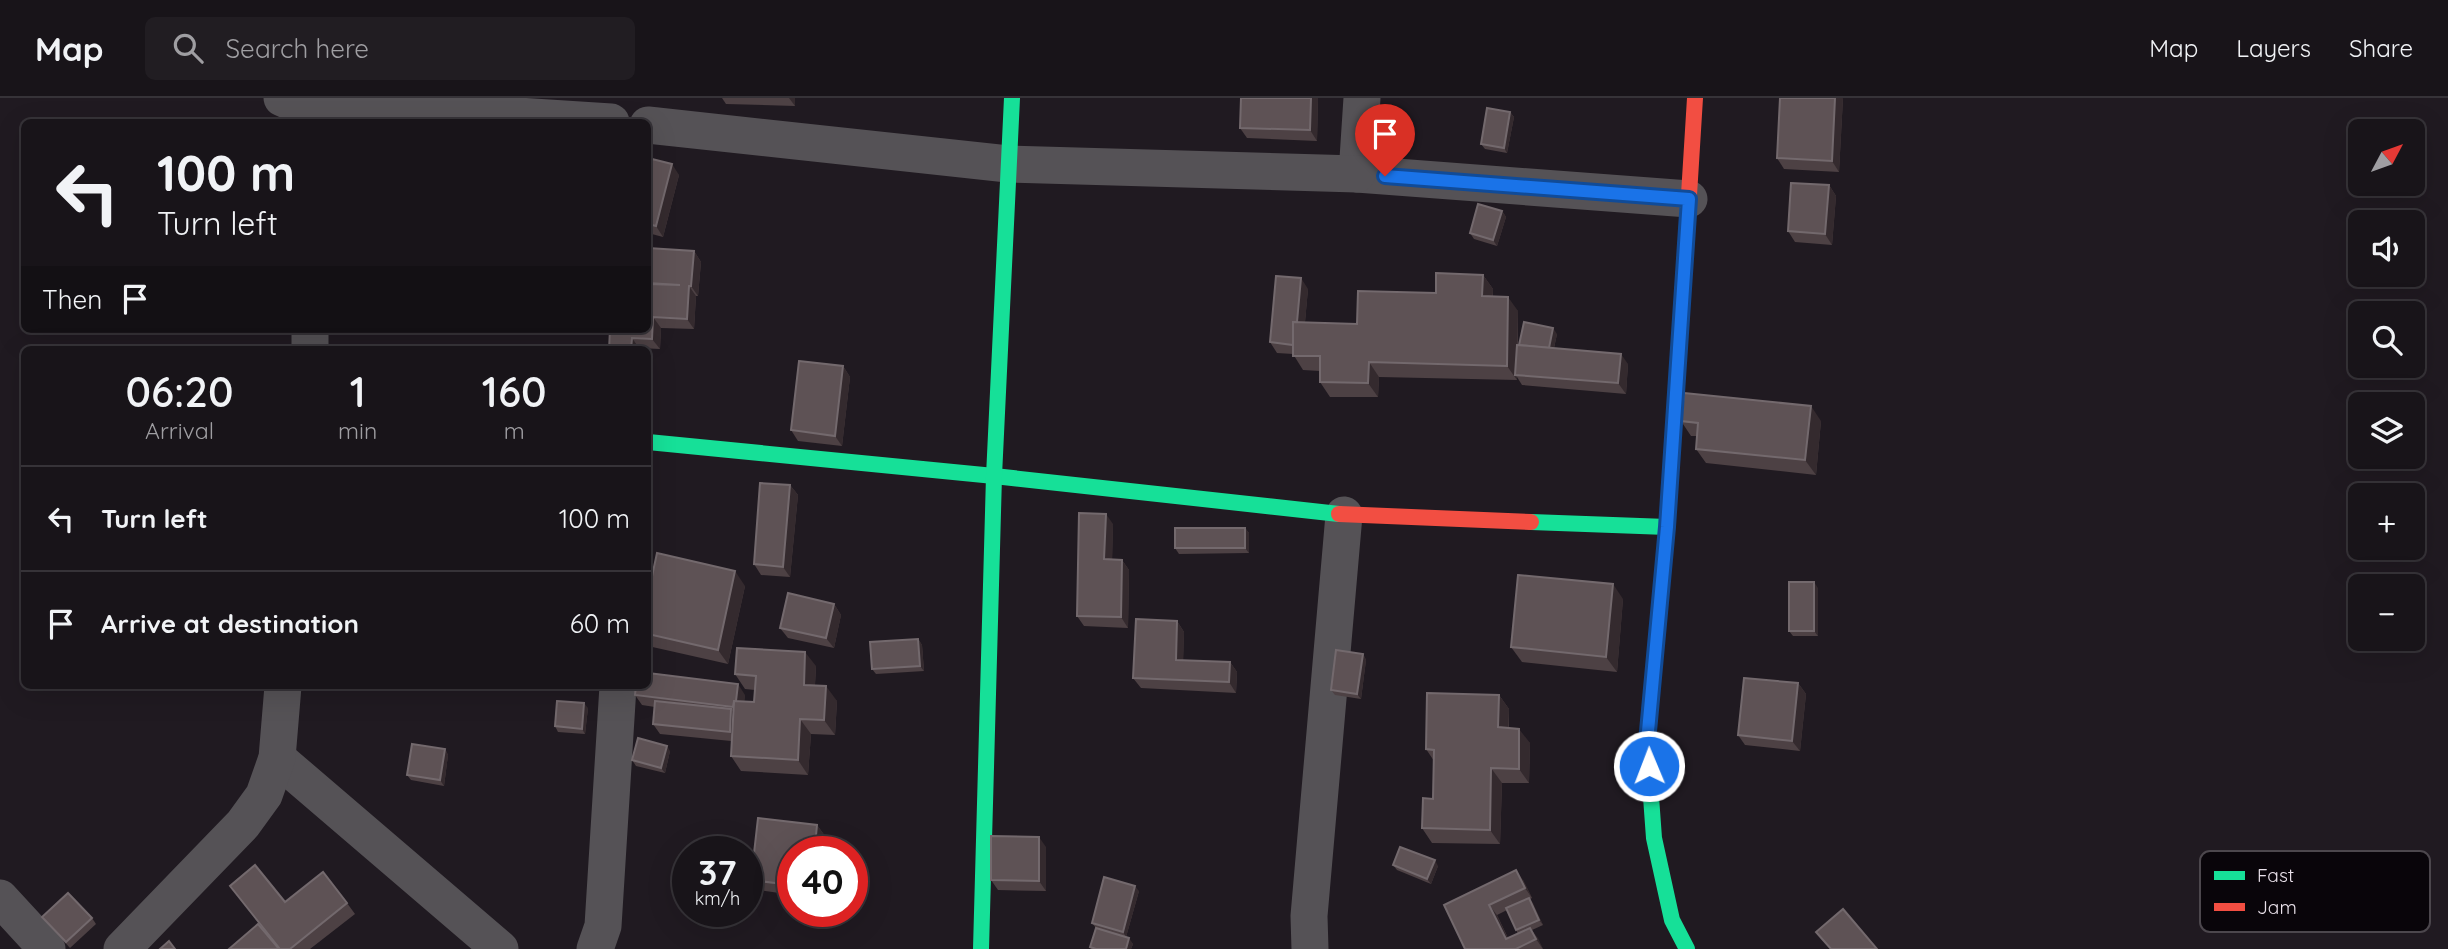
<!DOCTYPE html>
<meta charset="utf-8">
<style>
:root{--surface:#181419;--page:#211d22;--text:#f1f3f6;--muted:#9f9ea2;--line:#363338}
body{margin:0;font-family:Quicksand,sans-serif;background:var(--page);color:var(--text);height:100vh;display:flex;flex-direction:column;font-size:26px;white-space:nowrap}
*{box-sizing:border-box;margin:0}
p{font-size:23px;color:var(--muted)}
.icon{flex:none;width:38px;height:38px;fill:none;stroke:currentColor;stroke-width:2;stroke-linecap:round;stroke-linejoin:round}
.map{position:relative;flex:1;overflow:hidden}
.side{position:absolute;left:21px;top:248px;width:630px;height:343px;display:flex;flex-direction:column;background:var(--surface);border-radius:10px;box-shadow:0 7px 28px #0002,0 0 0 2px var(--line)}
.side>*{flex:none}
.banner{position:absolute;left:21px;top:21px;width:630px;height:214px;border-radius:10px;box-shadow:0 7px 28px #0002,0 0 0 2px var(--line);background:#181419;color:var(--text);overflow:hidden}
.needle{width:46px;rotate:49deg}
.fabs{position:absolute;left:2348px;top:21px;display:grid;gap:14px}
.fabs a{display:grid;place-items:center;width:77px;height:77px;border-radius:10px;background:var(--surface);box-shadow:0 7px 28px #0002,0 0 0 2px var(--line);font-size:35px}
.speed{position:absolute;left:672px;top:738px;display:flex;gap:14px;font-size:35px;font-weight:700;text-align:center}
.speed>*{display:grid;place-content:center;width:91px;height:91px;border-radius:50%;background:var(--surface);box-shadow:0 7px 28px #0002,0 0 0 2px var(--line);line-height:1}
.speed small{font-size:18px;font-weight:400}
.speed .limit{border:10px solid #d22;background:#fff;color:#111}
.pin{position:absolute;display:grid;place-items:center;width:60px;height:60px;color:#fff;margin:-72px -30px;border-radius:50% 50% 50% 0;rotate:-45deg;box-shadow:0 0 7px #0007}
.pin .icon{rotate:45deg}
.me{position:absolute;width:77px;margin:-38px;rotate:359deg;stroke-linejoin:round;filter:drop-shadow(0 0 5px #0008)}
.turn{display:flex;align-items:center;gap:24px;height:147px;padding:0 21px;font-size:32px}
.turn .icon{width:91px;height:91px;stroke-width:2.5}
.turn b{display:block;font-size:49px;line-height:60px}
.then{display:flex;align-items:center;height:66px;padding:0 21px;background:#0003;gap:14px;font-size:26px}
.eta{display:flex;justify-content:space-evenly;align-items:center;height:119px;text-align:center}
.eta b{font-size:42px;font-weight:600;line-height:49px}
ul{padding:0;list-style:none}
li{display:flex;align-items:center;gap:21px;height:105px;padding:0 21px;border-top:2px solid var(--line)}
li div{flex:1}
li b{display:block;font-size:26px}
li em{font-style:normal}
header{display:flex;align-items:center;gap:42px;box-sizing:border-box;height:98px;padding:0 35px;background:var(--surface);border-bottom:2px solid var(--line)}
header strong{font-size:33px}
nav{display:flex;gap:38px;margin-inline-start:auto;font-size:24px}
.search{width:490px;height:63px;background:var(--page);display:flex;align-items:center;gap:18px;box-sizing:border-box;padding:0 24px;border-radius:10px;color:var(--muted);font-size:26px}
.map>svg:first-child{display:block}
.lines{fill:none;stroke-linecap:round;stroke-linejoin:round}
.street{stroke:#555256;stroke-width:37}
.fast{stroke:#16e098;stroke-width:16}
.jam{stroke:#f24e42;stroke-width:16}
.wall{fill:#4d4144;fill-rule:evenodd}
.shaded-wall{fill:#342a2e}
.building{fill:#5e5255;stroke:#73696d;stroke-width:2}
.route-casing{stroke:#114b97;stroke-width:18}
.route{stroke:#1a73e8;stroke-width:12}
.key{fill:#09050a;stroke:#4c474d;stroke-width:2}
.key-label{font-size:19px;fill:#e9e1ea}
</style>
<header>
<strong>Map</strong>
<div class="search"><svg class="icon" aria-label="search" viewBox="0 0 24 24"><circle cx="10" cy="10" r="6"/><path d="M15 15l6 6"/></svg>Search here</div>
<nav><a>Map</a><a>Layers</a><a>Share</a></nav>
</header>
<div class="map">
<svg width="2448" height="851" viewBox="0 0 2448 851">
<rect width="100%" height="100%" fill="#201a21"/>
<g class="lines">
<g class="street">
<path d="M282 0 313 14 487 16 611 24"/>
<path d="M1362 0 1357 76 1689 101"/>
<path d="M648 27 1008 66 1357 76"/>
<path d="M310 252V231"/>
<path d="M277 660 500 851"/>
<path d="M0 800 47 851"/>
<path d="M122 851 243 726 264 697 277 660 283 588"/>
<path d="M595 851 603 828 618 588"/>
<path d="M1310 851 1309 818 1344 417"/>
</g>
<g class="fast">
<path d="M648 344 994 378 1339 416"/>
<path d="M1531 424 1667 429"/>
<path d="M981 851 994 378 1012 0"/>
<path d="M1687 851 1672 822 1654 740 1647 644 1667 429 1689 97"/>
</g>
<g class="jam">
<path d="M1689 97 1695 0"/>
<path d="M1339 416 1531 424"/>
</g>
</g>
<g class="wall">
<path d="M722 0H795V8L726 6Z"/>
<path d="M1318 0 1317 43 1247 40 1240 30Z"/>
<path d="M1843 0 1839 74 1784 71 1777 60Z"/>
<path d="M1510 14 1514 19 1507 55 1485 51 1481 46Z"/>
<path d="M648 60 679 77 663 139 648 135Z"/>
<path d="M1829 87 1836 98 1832 147 1795 144 1788 133Z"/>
<path d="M1502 113 1506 119 1497 148 1474 141 1470 135Z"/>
<path d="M648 150 694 153 701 164 698 198H696L694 231 661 230 660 251 639 250V252H609L610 232 593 231H648Z"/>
<path d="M1483 177 1493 191V198L1518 213V247L1557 236 1554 250 1628 266 1626 296 1522 287 1517 279V282L1379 279 1378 299H1330L1320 284V273L1303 272 1293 256 1277 255 1270 244 1308 191 1305 224 1357 226Z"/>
<path d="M843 268 850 279 842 348 798 343 791 332Z"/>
<path d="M1681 323H1821L1816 377 1706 365 1696 351 1697 338H1691Z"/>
<path d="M790 387 798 397 790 479 761 477 754 466Z"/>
<path d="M1113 426 1112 461 1122 462 1129 472 1128 530 1084 528 1077 518Z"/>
<path d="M1245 430 1249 435V455L1179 456 1175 450Z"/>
<path d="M745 488 728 566 648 548V497Z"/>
<path d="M1818 490V538H1793L1789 533Z"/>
<path d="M1623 501 1617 574 1522 564 1511 549Z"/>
<path d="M834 506 841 517 834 550 788 540 780 530Z"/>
<path d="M1177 523 1184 534 1183 562 1230 564 1237 574 1236 595 1141 590 1133 580Z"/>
<path d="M918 541 922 547 924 573 876 576 872 571Z"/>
<path d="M1363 556 1366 562 1361 601 1335 597 1331 592Z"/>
<path d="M816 568 815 587 837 603 835 637 811 636 808 677 741 673 731 658V643L660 636 653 626 655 609 642 607 635 597H745L744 603 754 604 755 592 745 591 735 576Z"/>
<path d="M1798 585 1806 596 1800 653 1745 647 1738 637Z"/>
<path d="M1499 597 1509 611V630L1530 645 1529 685H1502L1500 746 1432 745 1422 730 1433 701 1434 663 1426 651Z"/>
<path d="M588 610 585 636 558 634 555 628Z"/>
<path d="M445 651 448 657 444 688 411 682 407 677Z"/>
<path d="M670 653 665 675 636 668 632 662Z"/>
<path d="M817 727 825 738 823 754H793V797L758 792 751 782Z"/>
<path d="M1046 749V793L998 792 991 782Z"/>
<path d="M1393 767 1438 768 1431 786 1397 772Z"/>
<path d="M1523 782 1532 800 1530 801 1543 827 1532 832 1543 851H1465L1444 807ZM1507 812 1518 836 1508 840 1497 817Z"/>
<path d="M230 788 285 804 347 805 355 816 310 851H279Z"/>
<path d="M1139 793 1126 839 1133 846 1131 851H1091L1090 849 1096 830 1092 825Z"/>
<path d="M42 819 92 820 96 826 70 850Z"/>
</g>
<g class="shaded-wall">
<path d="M789 0H795V8Z"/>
<path d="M1311 0H1318L1317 43 1310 32Z"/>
<path d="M1835 0H1843L1839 74 1832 63Z"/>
<path d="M1510 14 1514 19 1507 55 1504 50Z"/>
<path d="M672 66 679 77 663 139 656 128Z"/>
<path d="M1829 87 1836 98 1832 147 1825 136Z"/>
<path d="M1502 113 1506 119 1497 148 1493 142Z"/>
<path d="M694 153 701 164 698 198 691 188Z"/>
<path d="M1483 177 1493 191 1492 212 1482 198Z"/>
<path d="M1301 180 1308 191 1302 257 1295 247Z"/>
<path d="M689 188 696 198 694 231 687 221Z"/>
<path d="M1508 199 1518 213 1517 277H1515L1517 279V282L1507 268Z"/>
<path d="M653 219 661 230 660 251 652 241Z"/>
<path d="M1553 230 1557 236 1552 259 1548 254Z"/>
<path d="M632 240 639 250V252H631Z"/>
<path d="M1621 256 1628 266 1626 296 1618 285Z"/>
<path d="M1369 264 1379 279 1378 299 1368 285Z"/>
<path d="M843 268 850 279 842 348 835 338Z"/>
<path d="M1811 308 1821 323 1816 377 1805 362Z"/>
<path d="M790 387 798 397 790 479 783 469Z"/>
<path d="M1106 416 1113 426 1112 471 1104 461Z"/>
<path d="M1245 430 1249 435V455L1245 450Z"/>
<path d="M1122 462 1129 472 1128 530 1121 519Z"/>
<path d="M735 473 745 488 728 566 718 552Z"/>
<path d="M1814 484 1818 490V538L1814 533Z"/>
<path d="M1613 486 1623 501 1617 574 1606 559Z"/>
<path d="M834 506 841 517 834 550 826 540Z"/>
<path d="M1177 523 1184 534 1183 572 1176 562Z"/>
<path d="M918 541 922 547 924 573 920 568Z"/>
<path d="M805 554 816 568 814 601 804 587Z"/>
<path d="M1363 556 1366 562 1361 601 1357 596Z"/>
<path d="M1230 564 1237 574 1236 595 1229 584Z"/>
<path d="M1798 585 1806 596 1800 653 1792 643Z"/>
<path d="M738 586 745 597 743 620 735 610Z"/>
<path d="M826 588 837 603 835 637 824 622Z"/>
<path d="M1499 597 1509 611 1508 644 1498 629Z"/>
<path d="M584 605 588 610 585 636 582 631Z"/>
<path d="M731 611 739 622 737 644 730 634Z"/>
<path d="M800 621 811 636 808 677 798 662Z"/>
<path d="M1519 631 1530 645 1529 685 1519 671Z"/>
<path d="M667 648 670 653 665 675 661 670Z"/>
<path d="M445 651 448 657 444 688 440 682Z"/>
<path d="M1491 670 1502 685 1500 746 1490 732Z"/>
<path d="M817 727 825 738 823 754H820L815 748Z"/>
<path d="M1039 739 1046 749V793L1039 783Z"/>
<path d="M796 746 801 754H795Z"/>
<path d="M1435 762 1438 768 1431 786 1427 781Z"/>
<path d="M1516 772 1523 782 1532 800 1525 790Z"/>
<path d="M1135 788 1139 793 1126 839 1123 834Z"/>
<path d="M1529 800 1533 805 1543 827 1539 822Z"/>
<path d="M1489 807 1497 817 1513 851 1506 841Z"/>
<path d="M1530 830 1538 840 1543 851 1536 841Z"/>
<path d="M1129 840 1133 846 1131 851H1126Z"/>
</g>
<g class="building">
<path d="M1241 0H1311L1310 32 1240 30Z"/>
<path d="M1780 0H1835L1832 63 1777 60Z"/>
<path d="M1487 10 1510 14 1504 50 1481 46Z"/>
<path d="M648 60 672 66 656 128 648 126Z"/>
<path d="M1791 85 1829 87 1825 136 1788 133Z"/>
<path d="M1478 106 1502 113 1493 142 1470 135Z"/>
<path d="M648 150 694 153 691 188H689L687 221 653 219 652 241 632 240 631 252H609L610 231H648V186L680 187 648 185Z"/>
<path d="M1436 175 1483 177 1482 198 1508 199 1507 268 1369 264 1368 285 1320 284V258H1293V224L1357 226 1358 193 1436 195Z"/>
<path d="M1276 178 1301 180 1297 224H1293V247L1270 244Z"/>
<path d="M1524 224 1553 230 1549 250 1519 247Z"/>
<path d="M1517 247 1621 256 1618 285 1515 277Z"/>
<path d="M799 263 843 268 835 338 791 332Z"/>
<path d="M1684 295 1811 308 1805 362 1696 351 1698 325 1681 323Z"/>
<path d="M760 385 790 387 783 469 754 466Z"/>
<path d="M1079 415 1106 416 1104 461 1122 462 1121 519 1077 518Z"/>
<rect x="1175" y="430" width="70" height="20"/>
<path d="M657 455 735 473 718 552 648 536V497Z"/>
<path d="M1518 477 1613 486 1606 559 1511 549Z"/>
<rect x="1789" y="484" width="25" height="49"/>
<path d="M788 495 834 506 826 540 780 530Z"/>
<path d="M1136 521 1177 523 1176 562 1230 564 1229 584 1133 580Z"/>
<path d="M918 541 920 568 872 571 870 544Z"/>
<path d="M737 550 805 554 804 587 826 588 824 622 800 621 798 662 731 658 734 603 754 604 756 578 735 576Z"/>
<path d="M1336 552 1363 556 1357 596 1331 592Z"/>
<path d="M648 575 738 586 736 603H734L733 609 635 597 636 588H648Z"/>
<path d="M1744 580 1798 585 1792 643 1738 637Z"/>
<path d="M1427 595 1499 597 1498 629 1519 631V671L1491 670 1490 732 1422 730 1423 700 1433 701 1434 652 1426 651Z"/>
<path d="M557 603 584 605 582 631 555 628Z"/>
<path d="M655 603 731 611 730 634 653 626Z"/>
<path d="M638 640 667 648 661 670 632 662Z"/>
<path d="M412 646 445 651 440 682 407 677Z"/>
<path d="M758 720 817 727 815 748 796 746 795 754H793L791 787 751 782Z"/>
<path d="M991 738 1039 739V783L991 782Z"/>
<path d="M1400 749 1435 762 1427 781 1393 767Z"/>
<path d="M255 767 285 804 323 774 347 805 290 851H280L230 788Z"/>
<path d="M1516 772 1525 790 1489 807 1506 841 1530 830 1536 841 1516 851H1465L1444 807Z"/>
<path d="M1104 779 1135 788 1123 834 1092 825Z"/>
<path d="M68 795 92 820 66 844 42 819Z"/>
<path d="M1529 800 1539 822 1516 832 1506 810Z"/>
<path d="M1843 811 1877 851H1831L1816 834Z"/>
<path d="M258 826 279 851H229Z"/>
<path d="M1096 830 1129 840 1126 851H1096L1090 849Z"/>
<path d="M169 843 175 851H160Z"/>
</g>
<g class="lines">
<defs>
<path id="route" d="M1385 78 1689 101 1667 429 1647 644 1649 668"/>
</defs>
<use href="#route" class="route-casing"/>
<use href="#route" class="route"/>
</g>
<rect x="2200" y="753" width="230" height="81" rx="10" class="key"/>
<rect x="2214" y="773" width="31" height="9" fill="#16e098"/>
<rect x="2214" y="805" width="31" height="8" fill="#f24e42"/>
<g class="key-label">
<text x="2257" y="784">Fast</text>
<text x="2257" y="816">Jam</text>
</g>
</svg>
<div class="fabs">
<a><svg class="needle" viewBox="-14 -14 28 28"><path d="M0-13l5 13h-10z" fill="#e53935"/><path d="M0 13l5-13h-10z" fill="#9f9ea2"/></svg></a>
<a><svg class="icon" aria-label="sound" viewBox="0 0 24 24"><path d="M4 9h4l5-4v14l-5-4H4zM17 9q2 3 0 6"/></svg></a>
<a><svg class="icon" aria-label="search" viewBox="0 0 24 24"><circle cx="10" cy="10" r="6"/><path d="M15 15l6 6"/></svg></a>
<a><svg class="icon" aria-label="layers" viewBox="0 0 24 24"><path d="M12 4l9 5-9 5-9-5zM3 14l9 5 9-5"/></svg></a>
<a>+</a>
<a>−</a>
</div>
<div class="speed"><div>37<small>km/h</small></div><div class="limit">40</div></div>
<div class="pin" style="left:1385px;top:78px;background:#d93025"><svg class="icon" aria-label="arrive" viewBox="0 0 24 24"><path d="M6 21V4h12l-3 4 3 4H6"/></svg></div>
<svg class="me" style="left:1649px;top:668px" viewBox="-20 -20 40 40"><circle r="17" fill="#1a73e8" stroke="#fff" stroke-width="3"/><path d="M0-11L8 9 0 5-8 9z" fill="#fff"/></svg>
<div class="banner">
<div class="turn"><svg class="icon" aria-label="left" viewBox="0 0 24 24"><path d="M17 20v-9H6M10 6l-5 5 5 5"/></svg><div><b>100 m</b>Turn left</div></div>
<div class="then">Then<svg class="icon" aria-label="arrive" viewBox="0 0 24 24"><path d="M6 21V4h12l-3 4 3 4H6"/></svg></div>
</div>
<section class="side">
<div class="eta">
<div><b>06:20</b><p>Arrival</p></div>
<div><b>1</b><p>min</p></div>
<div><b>160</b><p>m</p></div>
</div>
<ul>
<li><svg class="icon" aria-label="left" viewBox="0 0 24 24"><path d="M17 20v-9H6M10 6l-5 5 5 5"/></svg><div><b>Turn left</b></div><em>100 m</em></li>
<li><svg class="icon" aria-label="arrive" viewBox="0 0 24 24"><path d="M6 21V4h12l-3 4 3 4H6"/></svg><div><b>Arrive at destination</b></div><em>60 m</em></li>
</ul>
</section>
</div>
